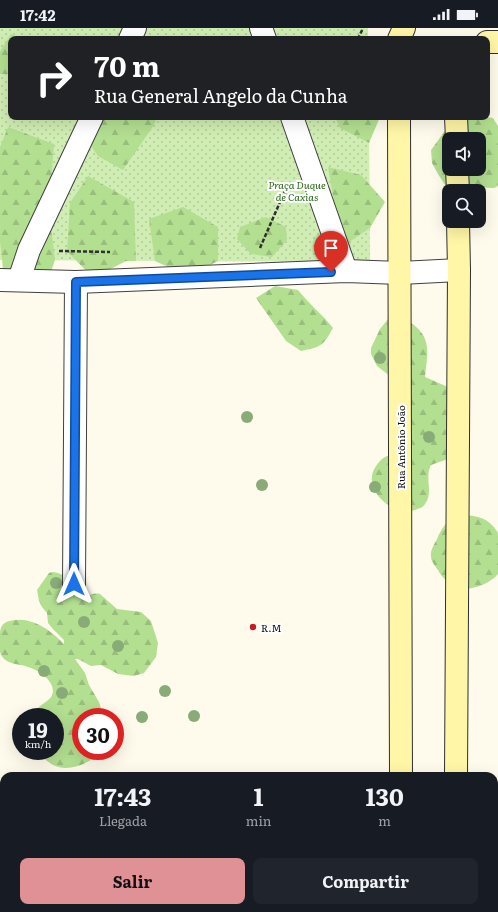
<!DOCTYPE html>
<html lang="es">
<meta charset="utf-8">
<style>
:root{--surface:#171b24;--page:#20242c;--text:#f1f3f6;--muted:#9ea1a6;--accent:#df9196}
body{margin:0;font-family:Literata,serif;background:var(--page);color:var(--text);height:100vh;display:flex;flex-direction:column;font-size:15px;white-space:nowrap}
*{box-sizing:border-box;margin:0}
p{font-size:13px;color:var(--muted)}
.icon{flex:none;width:22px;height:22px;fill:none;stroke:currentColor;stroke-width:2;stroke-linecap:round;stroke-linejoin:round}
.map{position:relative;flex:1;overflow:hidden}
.drawer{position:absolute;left:0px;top:744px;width:498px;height:140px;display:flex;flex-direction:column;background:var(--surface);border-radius:12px 12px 0 0;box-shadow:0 4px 16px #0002}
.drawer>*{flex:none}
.guide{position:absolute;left:8px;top:8px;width:482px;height:84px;border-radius:8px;box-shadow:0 4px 16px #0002;background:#202124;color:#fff;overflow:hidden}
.fabs{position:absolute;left:442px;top:104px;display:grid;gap:8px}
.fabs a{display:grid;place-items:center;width:44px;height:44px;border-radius:8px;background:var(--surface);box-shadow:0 4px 16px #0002;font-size:20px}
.speed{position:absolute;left:12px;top:680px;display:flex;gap:8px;font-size:20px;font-weight:700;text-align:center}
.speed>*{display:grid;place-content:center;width:52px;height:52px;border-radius:50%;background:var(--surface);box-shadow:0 4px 16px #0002;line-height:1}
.speed small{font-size:10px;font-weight:400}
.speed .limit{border:6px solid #d22;background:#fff;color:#111}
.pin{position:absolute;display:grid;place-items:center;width:34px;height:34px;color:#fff;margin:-41px -17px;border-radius:50% 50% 50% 0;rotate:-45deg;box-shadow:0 0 4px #0007}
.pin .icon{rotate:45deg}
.me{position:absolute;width:44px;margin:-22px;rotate:0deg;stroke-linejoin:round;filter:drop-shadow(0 0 3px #0008)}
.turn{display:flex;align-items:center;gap:14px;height:84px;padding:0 20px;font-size:18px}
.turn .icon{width:52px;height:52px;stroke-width:2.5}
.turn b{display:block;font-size:28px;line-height:34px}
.eta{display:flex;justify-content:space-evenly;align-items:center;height:68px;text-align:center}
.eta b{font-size:24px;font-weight:700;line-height:28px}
.action{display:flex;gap:8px;margin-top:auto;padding:8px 20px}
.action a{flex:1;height:46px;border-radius:8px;background:var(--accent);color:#111;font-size:16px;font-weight:700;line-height:46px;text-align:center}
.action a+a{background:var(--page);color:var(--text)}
.status{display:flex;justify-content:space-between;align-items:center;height:28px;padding:0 20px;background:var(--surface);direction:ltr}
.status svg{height:11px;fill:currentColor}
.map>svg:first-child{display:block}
.grass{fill:url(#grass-dots)}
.forest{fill:url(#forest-firs);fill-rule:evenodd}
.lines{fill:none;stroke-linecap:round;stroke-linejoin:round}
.street-casing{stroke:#404040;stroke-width:24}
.secondary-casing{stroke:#2f2f2f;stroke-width:24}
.path{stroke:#2f2f2f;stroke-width:2.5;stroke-dasharray:4 2;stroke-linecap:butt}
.street{stroke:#fff;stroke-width:22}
.secondary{stroke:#fff6a7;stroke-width:22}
.tree{fill:#89ab77}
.route-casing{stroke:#114b97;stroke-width:10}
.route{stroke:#1a73e8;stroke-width:7}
.poi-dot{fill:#c81a21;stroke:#fff;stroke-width:1.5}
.labels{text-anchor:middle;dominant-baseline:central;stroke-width:4;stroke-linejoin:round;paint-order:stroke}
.park-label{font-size:10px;font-style:italic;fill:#286918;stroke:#fff}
.street-label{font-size:10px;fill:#0d0d0d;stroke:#fff}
.poi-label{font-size:10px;fill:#0d0d0d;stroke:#fff;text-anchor:start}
</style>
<div class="status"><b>17:42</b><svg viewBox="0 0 49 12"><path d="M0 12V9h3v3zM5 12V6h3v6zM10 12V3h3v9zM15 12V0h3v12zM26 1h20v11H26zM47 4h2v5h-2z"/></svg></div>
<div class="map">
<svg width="498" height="884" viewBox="0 0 498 884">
<defs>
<pattern id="grass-dots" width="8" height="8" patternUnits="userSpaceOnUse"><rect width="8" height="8" fill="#d0edb3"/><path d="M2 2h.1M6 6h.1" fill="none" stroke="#b1ca99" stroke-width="1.8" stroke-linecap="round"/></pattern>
<pattern id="forest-firs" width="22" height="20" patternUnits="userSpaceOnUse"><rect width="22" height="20" fill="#b3df91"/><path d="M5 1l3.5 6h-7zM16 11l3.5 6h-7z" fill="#99be7c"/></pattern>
</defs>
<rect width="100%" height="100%" fill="#fffbec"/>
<path class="grass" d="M0 0H368V11H11V89H369L370 234 0 232Z"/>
<g class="forest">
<path d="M11 6 20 11H11V46H0V24Z"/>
<path d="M97 89H157L154 97 123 142 98 128 84 108Z"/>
<path d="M335 89H380L369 115 340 100Z"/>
<path d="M455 89H487L493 90 498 98V158L494 160 469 159 456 163 445 157 438 146 432 135 431 122ZM449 111H479V141H449Z"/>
<path d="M8 99 54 116 49 182 55 232 48 252 3 241 0 213V119Z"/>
<path d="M328 139 361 147 385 174 370 200 349 214 328 190 335 180Z"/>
<path d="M88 148 134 174 136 233H126L93 250 67 223 70 175Z"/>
<path d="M183 179 218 199V233L188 248 155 233 149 191Z"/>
<path d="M266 189 286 199 287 212 272 229 251 226 237 211 240 199Z"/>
<path d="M275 258 298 262C309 276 323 287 333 300 323 318 321 319 301 323L286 313 256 270Z"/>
<path d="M394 288C402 288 405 290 411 295 433 310 427 326 425 349L448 359V431L431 437C424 450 434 464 425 476 423 480 419 480 415 482 393 489 360 461 376 438 379 434 381 431 385 429 388 427 393 426 397 425L405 382 411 370 404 359 377 338 371 326V320L380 301 388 291Z"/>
<path d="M456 487C474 487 488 488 498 505V546C490 556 471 563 459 560 450 557 442 550 438 542 435 538 431 533 431 529 430 522 434 517 437 511 441 501 447 493 456 487Z"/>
<path d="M52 544C66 545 73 556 81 568 88 570 92 564 100 566L117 581 141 584 151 593 158 615 156 629 144 645 134 648 118 646 101 637 91 638 78 631H75L85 645 89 657 99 674 104 689H81V723H102C91 735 69 745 53 737 46 733 40 727 35 723H55V689H32C34 685 36 682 39 679 46 673 56 670 52 658 49 650 39 643 31 640 21 635 4 638 0 624 0 619 0 611 0 606 0 599 3 594 10 593 30 587 51 602 64 616V612L53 601 48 595 47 585 42 579 39 573 37 562 49 545Z"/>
<path d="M498 857V884H491L489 880H494V858Z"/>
</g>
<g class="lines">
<defs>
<g id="street">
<path d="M261 0 265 11"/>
<path d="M130 11 135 0"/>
<path d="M292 89 346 243"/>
<path d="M0 252 76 254 346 243 400 245 459 242"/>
<path d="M19 252 29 222 92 89"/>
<path d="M74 556 76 254"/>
</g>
<g id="secondary">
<path d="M399 11 404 0"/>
<path d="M487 14H498"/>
<path d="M399 89 401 748"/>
<path d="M456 89 457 111"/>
<path d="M457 141 458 163"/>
<path d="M456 748 459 242 458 193"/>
<path d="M401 880V884"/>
<path d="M455 884V880"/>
</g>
</defs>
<use href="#street" class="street-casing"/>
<use href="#secondary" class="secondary-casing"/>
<g class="path">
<path d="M358 11 363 0"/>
<path d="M260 220 287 158"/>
<path d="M59 223 110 224"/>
</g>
<use href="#street" class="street"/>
<use href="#secondary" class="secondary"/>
</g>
<g class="tree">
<circle cx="380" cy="330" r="6"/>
<circle cx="247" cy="389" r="6"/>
<circle cx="429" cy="409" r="6"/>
<circle cx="262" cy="457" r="6"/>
<circle cx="375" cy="459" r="6"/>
<circle cx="56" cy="555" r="6"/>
<circle cx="84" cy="594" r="6"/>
<circle cx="118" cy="618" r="6"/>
<circle cx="44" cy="643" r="6"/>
<circle cx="165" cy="663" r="6"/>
<circle cx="62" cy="665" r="6"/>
<circle cx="194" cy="688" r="6"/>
<circle cx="142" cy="689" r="6"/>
</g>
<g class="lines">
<defs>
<path id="route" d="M74 556 76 254 331 244"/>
</defs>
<use href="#route" class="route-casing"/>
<use href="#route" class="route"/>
</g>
<circle class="poi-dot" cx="253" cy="599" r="4"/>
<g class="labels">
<g class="park-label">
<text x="297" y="156">Praça Duque<tspan x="297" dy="12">de Caxias</tspan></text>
</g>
<g class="street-label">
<text transform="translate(400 419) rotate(-90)">Rua Antônio João</text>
</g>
<g class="poi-label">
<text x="261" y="599">R.M</text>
</g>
</g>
</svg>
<div class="fabs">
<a><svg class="icon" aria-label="sound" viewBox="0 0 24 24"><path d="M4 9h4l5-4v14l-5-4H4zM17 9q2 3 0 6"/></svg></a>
<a><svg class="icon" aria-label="search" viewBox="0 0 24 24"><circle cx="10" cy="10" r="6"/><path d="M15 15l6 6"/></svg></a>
</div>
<div class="speed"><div>19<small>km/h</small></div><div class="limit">30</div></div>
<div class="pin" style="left:331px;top:244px;background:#d93025"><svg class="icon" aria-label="arrive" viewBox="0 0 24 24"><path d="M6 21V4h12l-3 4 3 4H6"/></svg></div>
<svg class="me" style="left:74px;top:556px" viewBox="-20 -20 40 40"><path d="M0-17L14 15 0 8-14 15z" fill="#1a73e8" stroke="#fff" stroke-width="4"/></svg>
<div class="guide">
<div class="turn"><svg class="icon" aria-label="right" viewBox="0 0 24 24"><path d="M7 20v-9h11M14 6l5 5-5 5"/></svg><div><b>70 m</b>Rua General Angelo da Cunha</div></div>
</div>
<section class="drawer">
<div class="eta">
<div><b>17:43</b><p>Llegada</p></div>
<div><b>1</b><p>min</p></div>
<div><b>130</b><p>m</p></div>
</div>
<div class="action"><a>Salir</a><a>Compartir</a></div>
</section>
</div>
